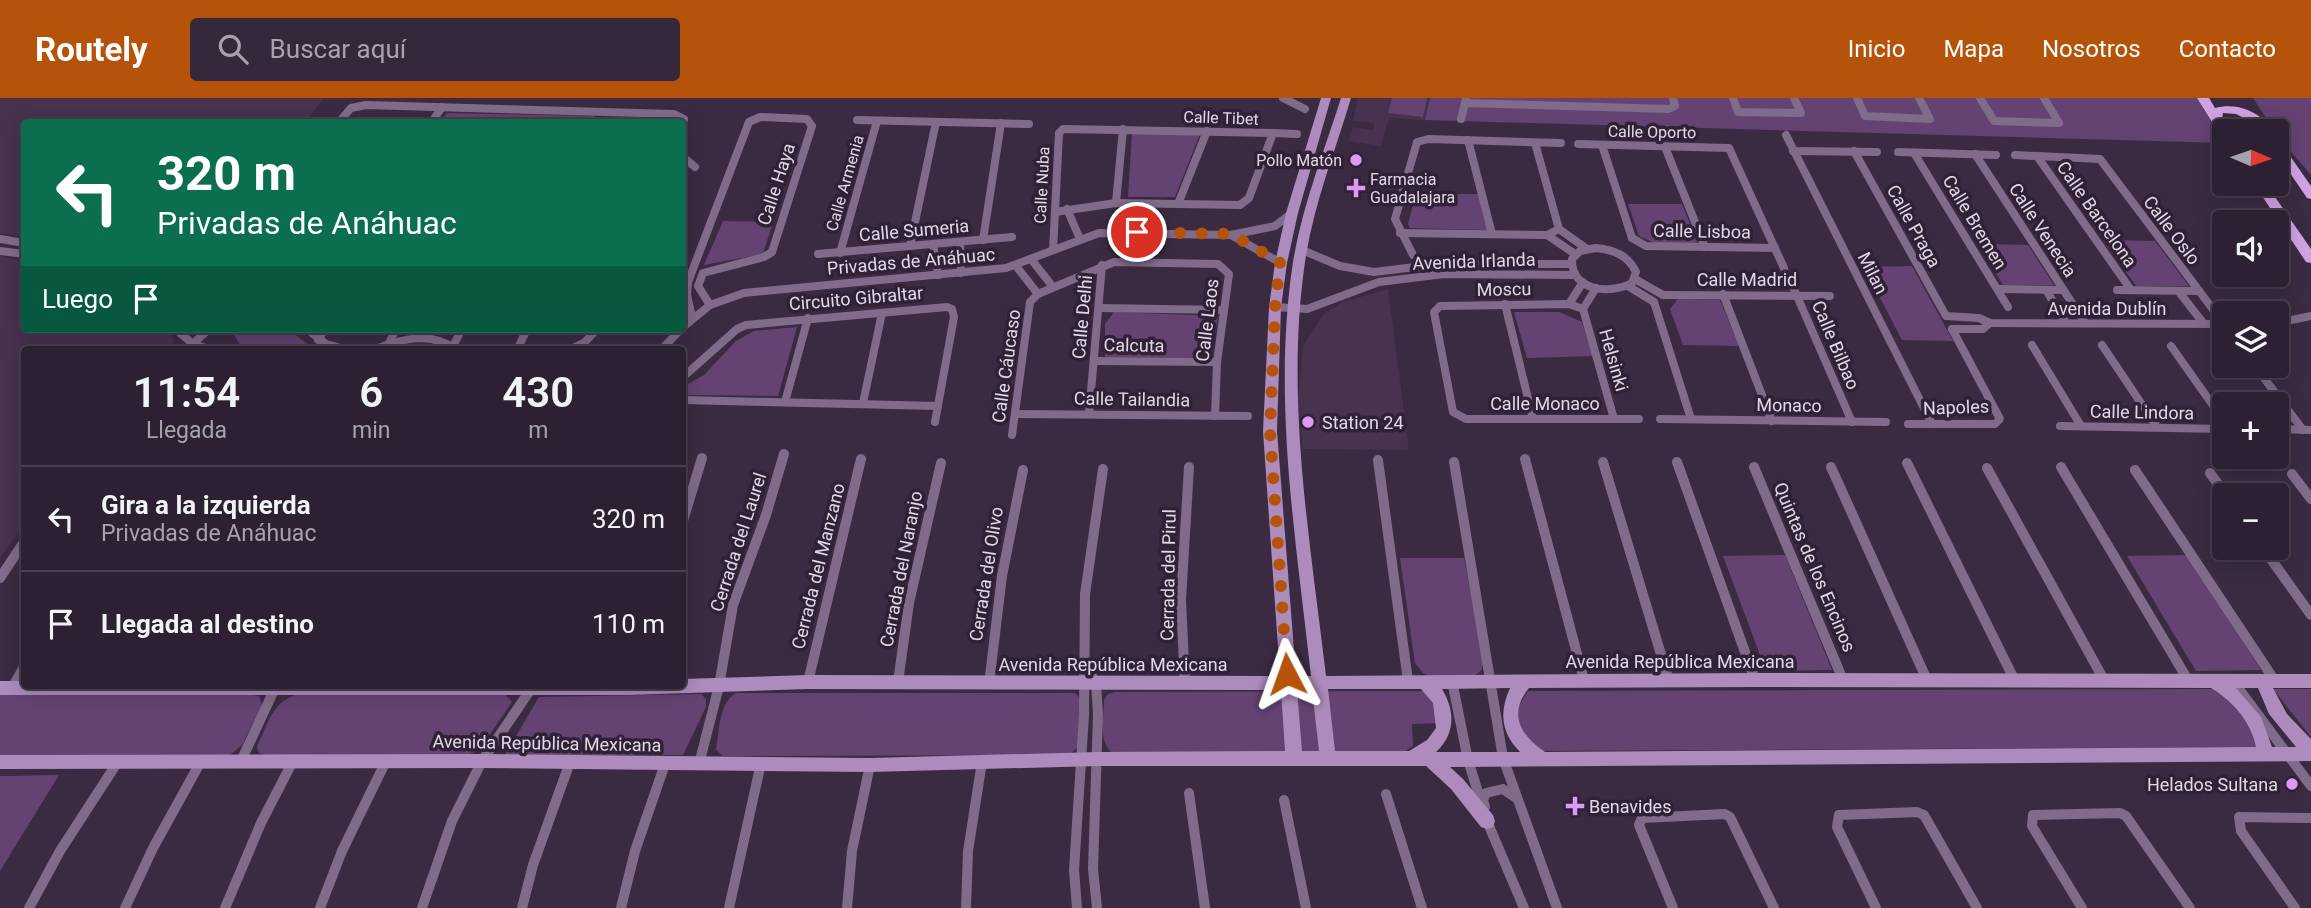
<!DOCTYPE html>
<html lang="es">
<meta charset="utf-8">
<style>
:root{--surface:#2c2032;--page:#34283a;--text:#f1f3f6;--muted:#a6a3ac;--line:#483e4d;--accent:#b45309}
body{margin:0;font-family:Roboto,sans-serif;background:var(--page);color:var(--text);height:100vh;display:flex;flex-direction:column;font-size:26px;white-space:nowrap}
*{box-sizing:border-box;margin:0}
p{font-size:23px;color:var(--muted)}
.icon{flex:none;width:38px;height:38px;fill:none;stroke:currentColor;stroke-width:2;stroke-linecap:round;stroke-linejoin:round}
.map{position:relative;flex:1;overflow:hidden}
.details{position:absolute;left:21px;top:248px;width:665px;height:343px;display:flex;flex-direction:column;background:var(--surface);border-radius:7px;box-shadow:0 4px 18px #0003,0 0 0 2px var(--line)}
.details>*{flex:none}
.guide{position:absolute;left:21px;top:21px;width:665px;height:214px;border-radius:7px;box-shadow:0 4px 18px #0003,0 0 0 2px var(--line);background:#0b6e4f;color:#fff;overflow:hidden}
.needle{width:46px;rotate:92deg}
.tools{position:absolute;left:2212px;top:21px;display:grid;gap:14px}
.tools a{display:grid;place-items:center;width:77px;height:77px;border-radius:7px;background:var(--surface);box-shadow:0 4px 18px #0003,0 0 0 2px var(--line);font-size:35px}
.pin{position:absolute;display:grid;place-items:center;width:60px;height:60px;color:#fff;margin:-30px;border:4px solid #fff;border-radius:50%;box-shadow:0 2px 7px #0007}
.me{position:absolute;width:77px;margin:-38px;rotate:356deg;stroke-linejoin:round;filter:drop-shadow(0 0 5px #0008)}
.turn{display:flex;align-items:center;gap:24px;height:147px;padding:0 21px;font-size:32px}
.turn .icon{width:91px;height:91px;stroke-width:2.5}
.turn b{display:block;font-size:49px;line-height:60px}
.then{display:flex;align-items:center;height:66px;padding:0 21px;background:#0003;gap:14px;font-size:26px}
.eta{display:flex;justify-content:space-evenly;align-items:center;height:119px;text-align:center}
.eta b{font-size:42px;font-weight:600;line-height:49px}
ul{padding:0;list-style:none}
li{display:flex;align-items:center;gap:21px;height:105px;padding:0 21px;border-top:2px solid var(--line)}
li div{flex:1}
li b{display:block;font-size:26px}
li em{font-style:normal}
header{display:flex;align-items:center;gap:42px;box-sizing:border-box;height:98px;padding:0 35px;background:var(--accent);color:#fff}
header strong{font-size:33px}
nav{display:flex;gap:38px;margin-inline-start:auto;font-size:24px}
.search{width:490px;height:63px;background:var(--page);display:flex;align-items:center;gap:18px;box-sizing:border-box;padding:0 24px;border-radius:7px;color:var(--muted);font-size:26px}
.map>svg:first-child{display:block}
.built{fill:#47324f}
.green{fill:#644372}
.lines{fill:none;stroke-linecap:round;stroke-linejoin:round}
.minor-far1{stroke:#816b8a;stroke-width:8}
.minor{stroke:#816b8a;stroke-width:10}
.secondary{fill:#ad8bbc;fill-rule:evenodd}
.primary{fill:#cfa3e3;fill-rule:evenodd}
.route{stroke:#b45309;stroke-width:12;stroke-dasharray:0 21.6}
.poi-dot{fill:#da9af6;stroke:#312137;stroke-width:2.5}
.labels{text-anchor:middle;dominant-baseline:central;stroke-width:7;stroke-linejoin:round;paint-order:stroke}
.far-street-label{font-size:16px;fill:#e1d7e5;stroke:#312137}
.far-poi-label{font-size:16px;fill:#e1d7e5;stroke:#312137;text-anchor:end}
.street-label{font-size:18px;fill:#e1d7e5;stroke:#312137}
.poi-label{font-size:18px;fill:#e1d7e5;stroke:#312137;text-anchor:start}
</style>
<header>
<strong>Routely</strong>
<div class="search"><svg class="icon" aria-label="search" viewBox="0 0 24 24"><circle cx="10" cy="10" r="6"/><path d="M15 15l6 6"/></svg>Buscar aquí</div>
<nav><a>Inicio</a><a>Mapa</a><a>Nosotros</a><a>Contacto</a></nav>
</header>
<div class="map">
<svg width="2311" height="810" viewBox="0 0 2311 810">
<rect width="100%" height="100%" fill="#3b2b42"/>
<g class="built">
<path d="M0 0H324L305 24H24V139L0 135Z"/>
<path d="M1358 0H1430L1425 22 1389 20 1381 48 1349 43 1353 29 1374 32V25L1353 23Z"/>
<path d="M0 158 24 164V231H167L174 242 171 252H24V426L0 460Z"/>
<path d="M1388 191 1409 352 1303 351 1298 302 1303 248 1324 216 1343 204Z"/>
</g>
<g class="green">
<path d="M1392 0H1427L1423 19 1388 15Z"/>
<path d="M1430 0H2197L2224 45 1425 22Z"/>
<path d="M2253 0H2311V77L2279 40Z"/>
<path d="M447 15 595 18 592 24H440Z"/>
<path d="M1132 35 1200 36 1175 99H1128Z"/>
<path d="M1416 96H1478L1487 132 1410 130 1408 126Z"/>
<path d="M1628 106H1682L1698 146 1655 145 1639 138Z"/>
<path d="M723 123 773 124 763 156 704 167Z"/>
<path d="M2103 142 2155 143 2189 188H2136Z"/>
<path d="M1979 146 2028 147 2054 187H2003Z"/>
<path d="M1912 168 1953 243H1954L1902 242 1864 169Z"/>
<path d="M1678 201 1720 202 1739 248 1683 247 1670 211Z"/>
<path d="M1114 214 1218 218 1211 260 1105 259V226Z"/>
<path d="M1514 214H1559L1582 224 1593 258 1527 260Z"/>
<path d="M797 229 778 298 684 297 688 286 704 277 736 243 754 233Z"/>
<path d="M231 231H288L315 252H243Z"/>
<path d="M1785 457 1832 572 1766 573 1723 458Z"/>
<path d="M2187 457 2261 572 2196 573 2127 458Z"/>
<path d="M1400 460H1464L1484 562 1481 573 1472 579 1433 580 1423 575 1415 565Z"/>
<path d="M2225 591 2268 649 1533 653 1525 646 1516 613 1528 593Z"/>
<path d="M2273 591H2311V639Z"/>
<path d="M1430 593 1442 625 1412 626 1413 648 1401 656 1117 657C1097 650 1104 620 1104 602L1108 596 1115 594Z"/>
<path d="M736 595H1075L1082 602 1079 648 1069 657 723 658 716 652C719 634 719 604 736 595Z"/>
<path d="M0 596H246L259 598 262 607 242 647 230 657 0 659Z"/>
<path d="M298 596H505L512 604 479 652 465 658 268 659 259 655 257 649C268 625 272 604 298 596Z"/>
<path d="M701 596 706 601V609L683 657H505L539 599Z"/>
<path d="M59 677 0 773V678Z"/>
</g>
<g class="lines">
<g class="minor-far1">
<path d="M1283 0 1305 11"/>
<path d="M1733 0 1738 14 1801 15 1794 0"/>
<path d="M1857 0 1865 18 1930 21 1919 0"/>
<path d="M1980 0 1994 23 2059 25"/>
<path d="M2044 0 2059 25"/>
<path d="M1465 5 1669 11 1675 8 1673 0"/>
<path d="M1461 21 1466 1"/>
<path d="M857 22 1029 26"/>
<path d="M339 24 351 10 366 7 674 16 684 21 682 28"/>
<path d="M432 24 442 9"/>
<path d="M1063 31 1273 35 1249 100 1240 107 1116 105 1055 114 1059 35Z"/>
<path d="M1273 35 1297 36"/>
<path d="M1786 37 1932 326"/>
<path d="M1468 42 1492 136"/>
<path d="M1535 45 1559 131"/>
<path d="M1578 46 1729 50 1784 170"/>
<path d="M1602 47 1632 140"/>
<path d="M1665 49 1705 149"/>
<path d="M1793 53 1877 54"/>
<path d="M1854 53 1946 218 1979 220 1990 225 2224 226"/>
<path d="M1898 54 1996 57"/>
<path d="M1914 55 2008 209"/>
<path d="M1975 56 2085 225"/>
<path d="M2015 57 2100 61 2224 226"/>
<path d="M682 58 695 69"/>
<path d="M2037 58 2131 192"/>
<path d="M1116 105 1123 31"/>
<path d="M1178 106 1207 33"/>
<path d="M1067 111 1080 141"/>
<path d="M1559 131 1587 151"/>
<path d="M1400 135 1547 137 1559 131"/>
<path d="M1231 137 1281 165"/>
<path d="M1547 137 1575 156"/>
<path d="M1632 140 1646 148 1775 150"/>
<path d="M0 141 24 145"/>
<path d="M983 142 1001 25"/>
<path d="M960 144 961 175"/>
<path d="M933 146 938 177"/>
<path d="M910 148 936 24"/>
<path d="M1596 150C1614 152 1628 157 1636 174L1632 185C1609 197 1571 193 1572 161L1580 153Z"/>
<path d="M1053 152 1055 114"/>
<path d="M1302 152 1340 168 1374 174 1440 166H1570"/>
<path d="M0 153 24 156"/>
<path d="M840 155 877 23"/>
<path d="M818 156 1012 139"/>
<path d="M1413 157 1395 121 1417 44 1428 41 1561 45"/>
<path d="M1031 161 1053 189"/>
<path d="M1016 168 1038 196"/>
<path d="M1635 181 1663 197"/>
<path d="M1790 182 1852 324"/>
<path d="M1628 188 1654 204"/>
<path d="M1998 191 2063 192"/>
<path d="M2046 192 2066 225"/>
<path d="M2117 192 2199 193"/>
<path d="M2179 194 2204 226"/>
<path d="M1723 196 1772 323"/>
<path d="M1663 197 1830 198"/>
<path d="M1654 204 1691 321"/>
<path d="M1505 206 1533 321"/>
<path d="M1569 206 1583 184"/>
<path d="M1275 209 1307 211 1379 184 1444 176 1574 177"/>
<path d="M1099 210 1223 212"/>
<path d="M1583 211 1569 206 1440 208 1434 214 1453 314 1466 321H1639"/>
<path d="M1583 211 1614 321"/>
<path d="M1583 211 1596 190"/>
<path d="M692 219 687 197 688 184 749 24 760 19 807 21 812 28 772 154 764 159 703 175 698 188 710 207"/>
<path d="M2277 225 2311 218"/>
<path d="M682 230 710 207 744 195 1006 170 1099 135 1231 137 1275 128 1292 115"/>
<path d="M175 231 193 246 212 252"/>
<path d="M307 231 326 246 349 252"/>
<path d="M1952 231H1983L1990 225"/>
<path d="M318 242 325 231"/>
<path d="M2032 247 2081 328"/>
<path d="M2102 247 2157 329"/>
<path d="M2171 248 2224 323"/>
<path d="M387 249 396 231"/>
<path d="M186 252 209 231"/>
<path d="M373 252C401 241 431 232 457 252"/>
<path d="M451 252 462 231"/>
<path d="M517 252 527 231"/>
<path d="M569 252 585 244 597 231"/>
<path d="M661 252 681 231"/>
<path d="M1094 263 1217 264"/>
<path d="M2255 268 2303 332"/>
<path d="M682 280 737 231 746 227 947 209 952 211 954 219 935 324"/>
<path d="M682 302 938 308"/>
<path d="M785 304 808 220"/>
<path d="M863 305 882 215"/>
<path d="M1016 316 1248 318"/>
<path d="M1089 316 1102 167"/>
<path d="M1660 321 1886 324"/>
<path d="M1908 326H1995L2000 321 1952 231"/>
<path d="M2060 328 2224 331"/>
<path d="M2277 331 2311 332"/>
<path d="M1012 337 1030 204 1038 196 1114 164 1218 166 1229 176 1217 264 1215 318"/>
</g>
<g class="minor">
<path d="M1525 361 1584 582"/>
<path d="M1378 362 1408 583"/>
<path d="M1454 364 1503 660 1557 810"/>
<path d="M1603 364 1669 583"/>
<path d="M1677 364 1755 582"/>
<path d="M1907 365 2014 581"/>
<path d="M1754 369 1843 582"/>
<path d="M1831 369 1927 582"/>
<path d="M2061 369 2188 582"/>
<path d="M1987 370 2104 582"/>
<path d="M2135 372 2275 583"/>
<path d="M2210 375 2226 397"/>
<path d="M2292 376 2311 401"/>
<path d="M682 426 702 360"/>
<path d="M2263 450 2311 517"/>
<path d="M0 480 24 444"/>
<path d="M1085 565 1096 586 1098 616 1093 771 1097 810"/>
<path d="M1452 583 1468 662 1487 723 1524 810"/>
<path d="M2233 583 2311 688"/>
<path d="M808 584 861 361"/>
<path d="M898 584 909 505 941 365"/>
<path d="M989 586 1002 478 1023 372"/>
<path d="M1185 586 1181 502 1189 369"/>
<path d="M12 590 24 569"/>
<path d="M241 663 276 588"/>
<path d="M699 666 719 588 733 507 766 417 784 356"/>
<path d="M1189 695 1205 810"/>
<path d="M1386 696 1422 810"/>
<path d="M1284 702 1306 810"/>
<path d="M1485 709 1483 702 1486 695 1503 691 1516 700"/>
<path d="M29 810 60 753 117 665"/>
<path d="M125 810 153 750 200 665"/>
<path d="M225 810 261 725 293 663"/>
<path d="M320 810 342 753 386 663"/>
<path d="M422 810 452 723 482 663 533 588"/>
<path d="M522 810 533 767 570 664"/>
<path d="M621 810 635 753 665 666"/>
<path d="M729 810 761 665"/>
<path d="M847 810 852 753 870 667"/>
<path d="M966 810 968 753 982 664"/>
<path d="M1077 810 1074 772 1084 617 1085 496 1103 371"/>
<path d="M1673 810 1639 727 1642 720 1725 716 1730 719 1774 810"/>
<path d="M1876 810 1837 729 1839 717 1917 714 1924 717 1977 810"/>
<path d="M2082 810 2032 728 2033 717 2120 715 2126 718 2190 810"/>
<path d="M2295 810 2241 733 2239 719 2311 720"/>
</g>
<path class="secondary" d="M1321 0H1331L1298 115 1287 165 1281 209 1277 333 1296 578H1311C1296 441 1272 301 1293 164 1302 108 1324 54 1341 0H1351C1335 54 1313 108 1305 164 1285 302 1310 441 1326 578L1755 575 2311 576V590H2273L2287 616 2311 641V663L1450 669 1463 681 1493 717 1495 723 1493 729 1487 731 1481 729 1451 691 1426 668H1098L870 674 482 670 0 671V657L482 656 870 660 1098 654 1285 653 1281 592 808 591 628 597H0V583H24V588H682V581L808 577 1280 578 1263 333 1269 209 1275 165 1286 115ZM1755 589 2211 590C2233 603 2251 624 2256 649L1545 654C1520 637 1508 616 1529 590ZM1510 590C1499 614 1501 635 1520 654H1436C1456 635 1455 613 1442 591ZM2236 590H2258L2269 616 2296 649H2272L2261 619ZM1312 591 1319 653H1302L1297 592ZM1328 591H1421L1433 605 1436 630 1427 642 1409 653H1335Z"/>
<g class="primary">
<path d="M2197 0H2209L2215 10C2234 5 2253 11 2267 25L2261 29 2236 16 2223 15 2222 21 2230 33H2224V38L2220 37Z"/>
<path d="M2277 44 2281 45 2311 88V101L2307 100 2277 56Z"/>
<path d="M2254 86H2266L2311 151V165L2306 164Z"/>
</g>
</g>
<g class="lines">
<path class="route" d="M1137 134 1231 136 1280 164 1275 209 1270 333 1287 576"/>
</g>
<g class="poi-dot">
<circle cx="1356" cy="62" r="7"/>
<path d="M1352.5 79.5h7v7h7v7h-7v7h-7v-7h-7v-7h7z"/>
<circle cx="1308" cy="324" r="7"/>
<circle cx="2292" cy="686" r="7"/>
<path d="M1571.5 697.5h7v7h7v7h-7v7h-7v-7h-7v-7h7z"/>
</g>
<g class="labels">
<g class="far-street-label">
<text transform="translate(1221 20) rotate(2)">Calle Tibet</text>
<text transform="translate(1652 34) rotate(1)">Calle Oporto</text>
<text transform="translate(845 85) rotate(-74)">Calle Armenia</text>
<text transform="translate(1042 87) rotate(-87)">Calle Nuba</text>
</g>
<g class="far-poi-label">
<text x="1342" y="62">Pollo Matón</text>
<text x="1370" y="81" text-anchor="start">Farmacia<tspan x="1370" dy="18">Guadalajara</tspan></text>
</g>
<g class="street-label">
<text transform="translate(776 86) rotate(-72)">Calle Haya</text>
<text transform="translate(2097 116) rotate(55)">Calle Barcelona</text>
<text transform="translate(1975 124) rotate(59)">Calle Bremen</text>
<text transform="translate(1914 128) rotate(61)">Calle Praga</text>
<text transform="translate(914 132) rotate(-5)">Calle Sumeria</text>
<text transform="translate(2043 132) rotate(57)">Calle Venecia</text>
<text transform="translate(2172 132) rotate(53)">Calle Oslo</text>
<text transform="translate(1702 133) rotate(1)">Calle Lisboa</text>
<text transform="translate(911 163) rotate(-5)">Privadas de Anáhuac</text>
<text transform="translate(1474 163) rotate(-2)">Avenida Irlanda</text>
<text transform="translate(1873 175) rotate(63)">Milan</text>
<text x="1747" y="181">Calle Madrid</text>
<text transform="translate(1504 191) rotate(-1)">Moscu</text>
<text transform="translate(856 200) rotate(-5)">Circuito Gibraltar</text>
<text x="2107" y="210">Avenida Dublín</text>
<text transform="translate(1082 219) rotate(-85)">Calle Delhi</text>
<text transform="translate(1207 222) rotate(-83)">Calle Laos</text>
<text transform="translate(1134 247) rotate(1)">Calcuta</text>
<text transform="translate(1836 247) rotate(67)">Calle Bilbao</text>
<text transform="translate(1614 262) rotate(74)">Helsinki</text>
<text transform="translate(1006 268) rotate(-82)">Calle Cáucaso</text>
<text transform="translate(1132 301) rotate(1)">Calle Tailandia</text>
<text x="1545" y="305">Calle Monaco</text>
<text transform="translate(1789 307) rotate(1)">Monaco</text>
<text transform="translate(1956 309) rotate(-2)">Napoles</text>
<text transform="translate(2142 314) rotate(1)">Calle Lindora</text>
<text transform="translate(738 444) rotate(-72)">Cerrada del Laurel</text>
<text transform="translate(818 468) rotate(-76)">Cerrada del Manzano</text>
<text transform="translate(1815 469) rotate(67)">Quintas de los Encinos</text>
<text transform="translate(901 471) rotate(-79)">Cerrada del Naranjo</text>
<text transform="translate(986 476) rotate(-81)">Cerrada del Olivo</text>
<text transform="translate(1168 477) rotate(-89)">Cerrada del Pirul</text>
<text x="1680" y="563">Avenida República Mexicana</text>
<text x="1113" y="566">Avenida República Mexicana</text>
<text transform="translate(547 645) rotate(1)">Avenida República Mexicana</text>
</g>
<g class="poi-label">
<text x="1322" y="324">Station 24</text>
<text x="2278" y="686" text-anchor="end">Helados Sultana</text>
<text x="1589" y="708">Benavides</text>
</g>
</g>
</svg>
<div class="tools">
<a><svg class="needle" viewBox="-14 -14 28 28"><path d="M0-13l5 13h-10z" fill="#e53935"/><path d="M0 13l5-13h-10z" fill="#a6a3ac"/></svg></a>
<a><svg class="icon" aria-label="sound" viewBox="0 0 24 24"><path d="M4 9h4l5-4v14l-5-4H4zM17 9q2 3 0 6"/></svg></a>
<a><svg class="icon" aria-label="layers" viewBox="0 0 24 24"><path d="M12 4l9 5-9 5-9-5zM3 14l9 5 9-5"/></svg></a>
<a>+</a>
<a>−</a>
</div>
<div class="pin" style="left:1137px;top:134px;background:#d93025"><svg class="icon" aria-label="arrive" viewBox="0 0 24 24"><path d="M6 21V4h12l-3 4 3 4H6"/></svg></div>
<svg class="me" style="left:1287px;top:576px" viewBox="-20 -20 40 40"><path d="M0-17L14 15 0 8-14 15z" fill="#b45309" stroke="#fff" stroke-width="4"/></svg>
<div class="guide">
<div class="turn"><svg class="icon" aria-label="left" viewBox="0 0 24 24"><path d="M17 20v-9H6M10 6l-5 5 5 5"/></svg><div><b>320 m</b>Privadas de Anáhuac</div></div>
<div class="then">Luego<svg class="icon" aria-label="arrive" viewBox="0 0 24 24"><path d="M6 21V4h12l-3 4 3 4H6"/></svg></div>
</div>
<section class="details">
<div class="eta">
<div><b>11:54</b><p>Llegada</p></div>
<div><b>6</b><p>min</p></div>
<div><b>430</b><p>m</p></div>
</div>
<ul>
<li><svg class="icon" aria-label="left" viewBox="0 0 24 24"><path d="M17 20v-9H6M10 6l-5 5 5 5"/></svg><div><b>Gira a la izquierda</b><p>Privadas de Anáhuac</p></div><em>320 m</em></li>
<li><svg class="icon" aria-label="arrive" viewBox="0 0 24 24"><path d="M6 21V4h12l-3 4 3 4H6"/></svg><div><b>Llegada al destino</b></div><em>110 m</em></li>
</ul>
</section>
</div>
